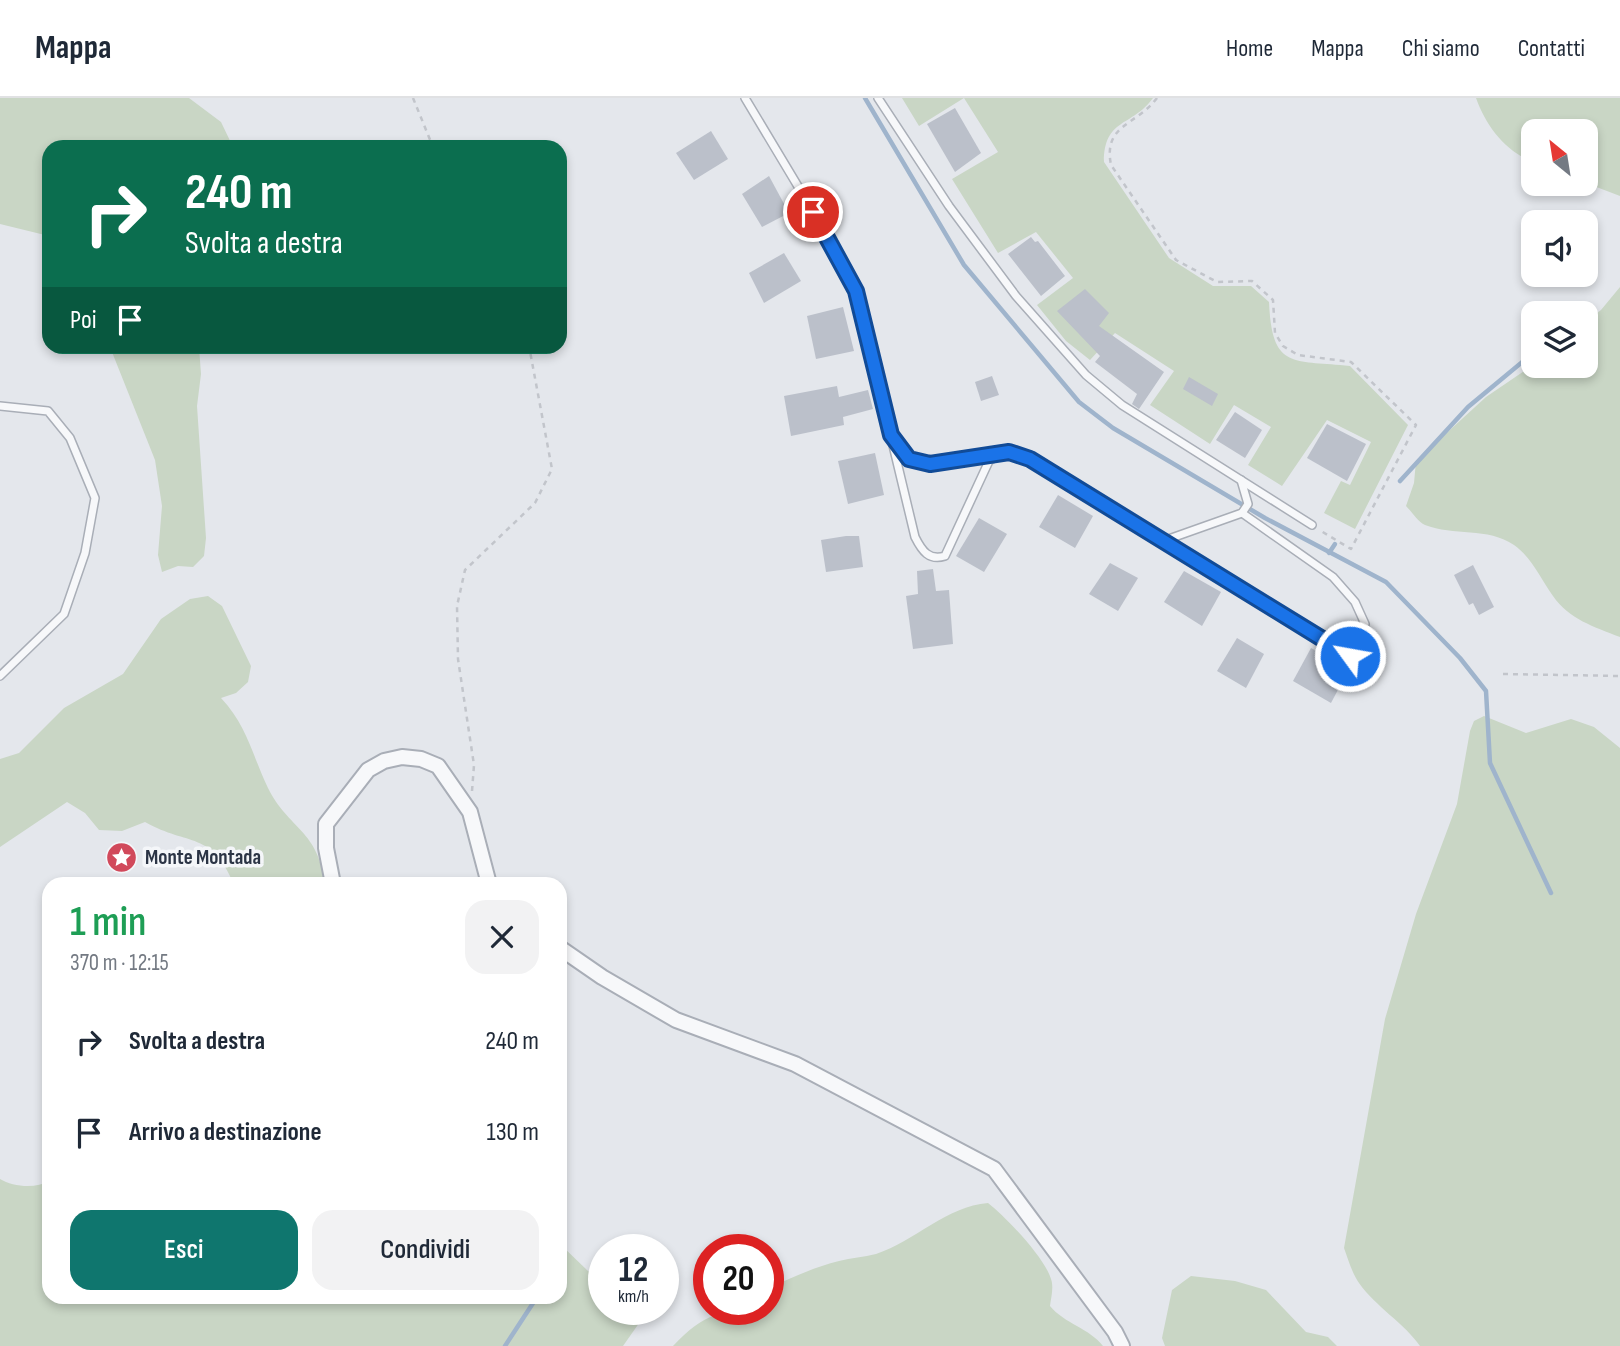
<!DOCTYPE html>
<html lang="it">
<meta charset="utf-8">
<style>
:root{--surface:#fff;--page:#f2f2f3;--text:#1f2937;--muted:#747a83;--line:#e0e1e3;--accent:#0f766e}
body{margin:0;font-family:"Sofia Sans Condensed",sans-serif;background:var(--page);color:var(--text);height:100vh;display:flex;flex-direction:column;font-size:26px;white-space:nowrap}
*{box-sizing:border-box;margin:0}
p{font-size:23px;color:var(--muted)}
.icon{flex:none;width:38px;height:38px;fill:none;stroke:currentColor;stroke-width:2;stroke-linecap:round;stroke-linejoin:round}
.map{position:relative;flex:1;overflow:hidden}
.side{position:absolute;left:42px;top:779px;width:525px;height:427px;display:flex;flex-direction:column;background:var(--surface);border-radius:21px;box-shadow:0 4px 10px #0003}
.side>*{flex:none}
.banner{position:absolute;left:42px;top:42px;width:525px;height:214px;border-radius:21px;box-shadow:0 4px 10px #0003;background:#0b6e4f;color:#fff;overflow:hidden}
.needle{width:46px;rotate:330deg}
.tools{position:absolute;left:1521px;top:21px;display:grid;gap:14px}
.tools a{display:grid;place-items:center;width:77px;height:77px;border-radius:14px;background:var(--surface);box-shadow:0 4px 10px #0003;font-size:35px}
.speed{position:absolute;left:588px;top:1136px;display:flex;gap:14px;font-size:35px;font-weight:700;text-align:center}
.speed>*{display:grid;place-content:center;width:91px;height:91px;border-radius:50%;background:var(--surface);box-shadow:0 4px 10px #0003;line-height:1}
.speed small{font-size:18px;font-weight:400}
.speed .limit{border:10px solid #d22;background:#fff;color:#111}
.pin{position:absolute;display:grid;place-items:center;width:60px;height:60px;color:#fff;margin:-30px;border:4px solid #fff;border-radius:50%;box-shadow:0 2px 7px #0007}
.me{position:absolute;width:77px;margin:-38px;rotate:302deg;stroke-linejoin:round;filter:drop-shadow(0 0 5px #0008)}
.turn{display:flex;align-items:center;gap:24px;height:147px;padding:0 28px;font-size:32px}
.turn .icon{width:91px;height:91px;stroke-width:2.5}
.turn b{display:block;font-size:49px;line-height:60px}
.then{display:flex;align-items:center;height:66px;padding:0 28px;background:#0003;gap:14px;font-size:26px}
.round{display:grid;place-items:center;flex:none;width:74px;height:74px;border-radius:21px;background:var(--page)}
.head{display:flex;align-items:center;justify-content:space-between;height:119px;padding:0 28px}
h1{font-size:42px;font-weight:600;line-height:52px;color:#1e9e55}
.primary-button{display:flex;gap:14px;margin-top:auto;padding:14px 28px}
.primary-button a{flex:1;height:80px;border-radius:21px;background:var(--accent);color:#fff;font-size:28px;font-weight:600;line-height:80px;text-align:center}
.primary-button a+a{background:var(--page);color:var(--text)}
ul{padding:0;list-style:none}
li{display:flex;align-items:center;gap:21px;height:91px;padding:0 28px}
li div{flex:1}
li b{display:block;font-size:26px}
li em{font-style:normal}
header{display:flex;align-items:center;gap:42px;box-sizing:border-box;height:98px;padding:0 35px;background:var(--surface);border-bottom:2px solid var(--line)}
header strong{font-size:33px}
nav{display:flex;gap:38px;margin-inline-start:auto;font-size:24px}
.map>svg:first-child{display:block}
.green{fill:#c9d6c5}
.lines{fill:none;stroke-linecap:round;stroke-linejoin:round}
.stream{stroke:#9fb4cc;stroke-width:4.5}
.building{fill:#bbc0ca}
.service-casing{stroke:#a9aeb7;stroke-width:10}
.minor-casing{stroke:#a9aeb7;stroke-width:18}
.path{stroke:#c2c5cb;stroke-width:2.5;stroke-dasharray:5 5;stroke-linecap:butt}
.service{stroke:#f7f8fa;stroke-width:7}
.minor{stroke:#f7f8fa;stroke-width:14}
.route-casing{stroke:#114b97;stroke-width:18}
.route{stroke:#1a73e8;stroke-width:12}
.labels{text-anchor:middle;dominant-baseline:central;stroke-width:7;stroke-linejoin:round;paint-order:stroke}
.poi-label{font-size:21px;font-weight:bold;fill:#2b3445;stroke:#f4f6f9;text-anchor:start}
</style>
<header>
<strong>Mappa</strong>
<nav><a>Home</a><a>Mappa</a><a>Chi siamo</a><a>Contatti</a></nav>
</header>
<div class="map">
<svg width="1620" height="1248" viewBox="0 0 1620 1248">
<rect width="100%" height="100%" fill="#e4e7ec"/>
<g class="green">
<path d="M0 0H189L221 24 233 49H49V138L0 126Z"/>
<path d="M902 0H1153C1132 29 1104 20 1104 64L1169 160 1213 188H1251L1269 204C1272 272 1292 262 1350 268L1408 327 1355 431 1324 415 1341 383 1350 387 1371 344 1327 322 1282 388 1248 367 1271 329 1234 307 1210 346 1150 307 1174 273 1115 235 1090 262 1066 243 1037 207 1073 180 1036 134 998 155 952 81 998 54 964 0 919 28Z"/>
<path d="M1476 0H1620V98L1586 85V33H1533V64C1505 53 1486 28 1476 0Z"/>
<path d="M1620 189V539C1594 529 1569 521 1553 498 1540 480 1532 460 1514 447 1488 429 1453 438 1425 427 1418 424 1412 414 1406 408L1414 385 1416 363 1486 299 1533 267 1586 268V223L1601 212Z"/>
<path d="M110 249H199L201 276 197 308 206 440 204 458 193 469 178 468 162 474 158 457 162 408 155 362Z"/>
<path d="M208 498 222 508 251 568 248 584 236 595 221 600C248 629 252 657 268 690 288 731 320 733 324 786H234C210 732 190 749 145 724L122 733 99 732 85 715 67 704 0 749V661L19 655 64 610 123 576 161 521 190 501Z"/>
<path d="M1484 618 1526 635 1571 621 1594 629 1620 650V1248H1420C1404 1225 1376 1209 1359 1185 1352 1175 1348 1161 1344 1150L1385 921 1416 816 1457 706 1470 633 1474 623Z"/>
<path d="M0 1081C13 1089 36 1091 49 1083V1199H560V1146L588 1173 604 1180V1211H649L623 1248H0Z"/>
<path d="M988 1105C1006 1119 1045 1160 1051 1181 1054 1189 1051 1200 1050 1208 1065 1226 1089 1230 1103 1248H673C705 1214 725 1211 768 1211V1190C792 1180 814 1169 839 1163 851 1160 864 1159 876 1156 915 1143 947 1108 988 1105Z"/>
<path d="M1191 1178 1235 1183 1266 1192 1306 1234 1328 1239 1337 1248H1165L1162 1240 1172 1192Z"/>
</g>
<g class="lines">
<g class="stream">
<path d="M865 0 964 167 1079 304 1113 330 1265 420 1386 484 1460 560 1486 593 1490 665 1551 795"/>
<path d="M1581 215 1584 213"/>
<path d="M1400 383 1468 309 1533 255"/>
<path d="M1329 455 1335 446"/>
<path d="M560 1140V1139"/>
<path d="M505 1248 537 1199"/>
</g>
</g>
<g class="building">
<path d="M955 10 981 55 955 74 927 26Z"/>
<path d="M711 33 728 61 694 82 676 55Z"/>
<path d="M769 78 789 115 762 129 742 96Z"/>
<path d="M1031 139 1035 144 1038 143 1065 178 1041 198 1008 156Z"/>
<path d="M784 155 801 183 764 205 749 175Z"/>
<path d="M1085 191 1109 215 1099 228 1164 274 1139 311 1132 306 1137 296 1095 264 1100 258 1057 213Z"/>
<path d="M843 209 854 253 816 261 807 218Z"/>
<path d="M992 278 999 297 981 303 975 284Z"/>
<path d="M1189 279 1218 296 1212 308 1183 291Z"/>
<path d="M837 288 839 299 868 292 873 311 843 319 844 327 791 338 784 298Z"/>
<path d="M1235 314 1262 332 1245 360 1216 342Z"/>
<path d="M1327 326 1366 346 1347 383 1307 360Z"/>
<path d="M875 355 884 397 848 406 838 363Z"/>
<path d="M1058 397 1093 418 1075 450 1039 429Z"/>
<path d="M979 420 1007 436 984 474 956 458Z"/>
<path d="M846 438H859L863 469 826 474 821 442Z"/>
<path d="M1110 465 1138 480 1118 513 1089 496Z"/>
<path d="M1473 467 1494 509 1479 517 1473 505 1469 507 1454 477Z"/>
<path d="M933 471 936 493 949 492 953 546 913 551 906 498 918 496 917 473Z"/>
<path d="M1184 473 1221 494 1202 528 1164 504Z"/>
<path d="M1237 540 1264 556 1246 590 1217 573Z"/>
<path d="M1311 550 1349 571 1331 605 1293 583Z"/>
</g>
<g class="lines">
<defs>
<g id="service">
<path d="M745 0 841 160 856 193 915 439C922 453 929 463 945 458L989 363C1004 352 1013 356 1030 361L1350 558 1361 547 1365 526 1355 504 1333 479 1242 415"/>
<path d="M878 0 949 108 1016 198 1086 277 1122 307 1312 427"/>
<path d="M0 308 48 313 70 340 95 400 85 455 64 516 0 578"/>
<path d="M895 343 910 361 918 365 998 355"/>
<path d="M1163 443 1242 415 1248 406 1241 382"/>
</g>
<g id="minor">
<path d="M333 786 326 750V726L368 672 384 663 402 659 421 661 438 668 470 714 489 786"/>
<path d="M560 850 602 879 676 922 795 966 994 1071 1115 1234 1122 1248"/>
</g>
</defs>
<use href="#service" class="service-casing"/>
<use href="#minor" class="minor-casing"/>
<g class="path">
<path d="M413 0 433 49"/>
<path d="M1157 0C1136 28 1103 26 1111 67L1176 162 1217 184 1252 183 1273 202 1275 235 1283 248 1298 257 1351 264 1416 327 1351 451 1321 433"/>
<path d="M1503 576 1620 578"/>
<path d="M472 693 474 667 458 561 457 508 465 472 535 405 552 371 529 248"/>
</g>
<use href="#service" class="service"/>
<use href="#minor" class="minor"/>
</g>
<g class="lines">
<defs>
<path id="route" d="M813 114 856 193 891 337 909 361 930 366 1009 354 1030 361 1350 558"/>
</defs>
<use href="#route" class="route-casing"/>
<use href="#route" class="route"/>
</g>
<defs>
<symbol id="sight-disc" viewBox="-11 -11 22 22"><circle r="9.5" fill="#d1495b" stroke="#f4f6f9"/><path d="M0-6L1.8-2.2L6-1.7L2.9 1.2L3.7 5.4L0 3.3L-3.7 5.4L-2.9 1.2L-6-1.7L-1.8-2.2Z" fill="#fff"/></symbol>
</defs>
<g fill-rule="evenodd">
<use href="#sight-disc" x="104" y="742" width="35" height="35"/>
</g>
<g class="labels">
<g class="poi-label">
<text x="145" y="759">Monte Montada</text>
</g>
</g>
</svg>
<div class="tools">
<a><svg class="needle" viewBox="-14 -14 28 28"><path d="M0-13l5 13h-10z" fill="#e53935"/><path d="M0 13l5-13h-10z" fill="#747a83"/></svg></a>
<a><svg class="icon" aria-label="sound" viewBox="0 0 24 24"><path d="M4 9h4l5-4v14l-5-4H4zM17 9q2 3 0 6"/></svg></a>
<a><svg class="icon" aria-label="layers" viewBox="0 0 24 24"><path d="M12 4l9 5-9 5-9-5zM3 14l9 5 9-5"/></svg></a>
</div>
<div class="speed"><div>12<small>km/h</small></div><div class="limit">20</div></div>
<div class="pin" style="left:813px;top:114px;background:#d93025"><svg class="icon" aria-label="arrive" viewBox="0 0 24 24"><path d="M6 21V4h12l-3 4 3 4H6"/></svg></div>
<svg class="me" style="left:1350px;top:558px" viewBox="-20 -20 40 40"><circle r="17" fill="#1a73e8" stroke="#fff" stroke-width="3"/><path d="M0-11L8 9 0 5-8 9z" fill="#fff"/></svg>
<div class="banner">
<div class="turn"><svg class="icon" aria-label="right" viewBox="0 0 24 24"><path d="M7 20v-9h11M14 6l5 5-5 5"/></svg><div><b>240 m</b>Svolta a destra</div></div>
<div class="then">Poi<svg class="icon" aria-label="arrive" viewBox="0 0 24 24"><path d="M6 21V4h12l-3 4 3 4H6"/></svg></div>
</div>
<section class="side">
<div class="head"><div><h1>1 min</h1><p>370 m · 12:15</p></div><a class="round"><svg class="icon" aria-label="close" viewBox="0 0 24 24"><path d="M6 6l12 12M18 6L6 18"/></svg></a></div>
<ul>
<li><svg class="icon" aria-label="right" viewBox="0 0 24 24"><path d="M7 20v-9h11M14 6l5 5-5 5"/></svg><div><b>Svolta a destra</b></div><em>240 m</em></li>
<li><svg class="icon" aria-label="arrive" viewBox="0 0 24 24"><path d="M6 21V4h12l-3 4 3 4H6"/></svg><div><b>Arrivo a destinazione</b></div><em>130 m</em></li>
</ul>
<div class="primary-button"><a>Esci</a><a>Condividi</a></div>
</section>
</div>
